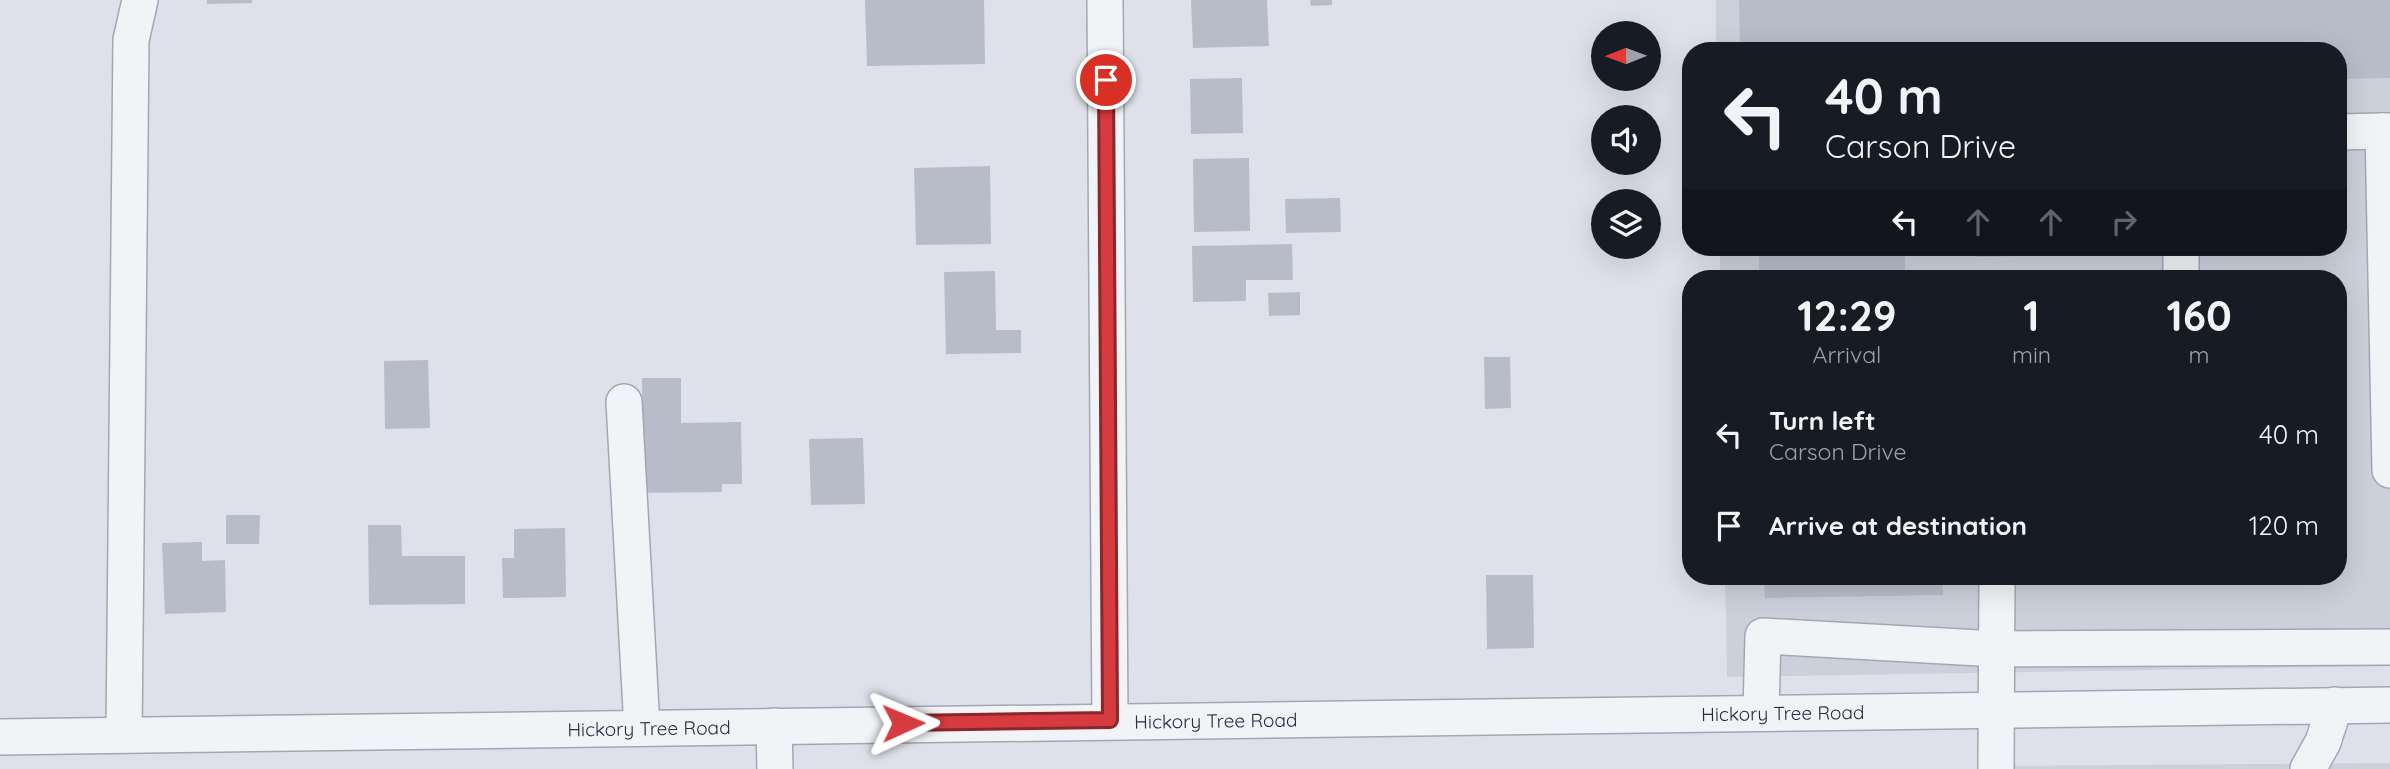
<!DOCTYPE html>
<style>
:root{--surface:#171b24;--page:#20242c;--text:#f1f3f6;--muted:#9ea1a6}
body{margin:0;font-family:Quicksand,sans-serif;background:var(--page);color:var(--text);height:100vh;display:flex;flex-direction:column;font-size:26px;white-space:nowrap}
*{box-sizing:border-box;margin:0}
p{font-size:23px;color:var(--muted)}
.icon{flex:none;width:38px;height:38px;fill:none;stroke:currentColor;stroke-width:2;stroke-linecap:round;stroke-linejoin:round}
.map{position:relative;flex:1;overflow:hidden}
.side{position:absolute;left:1682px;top:270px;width:665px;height:315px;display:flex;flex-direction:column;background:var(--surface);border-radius:28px;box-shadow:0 7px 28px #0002}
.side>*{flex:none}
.hud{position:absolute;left:1682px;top:42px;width:665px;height:214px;border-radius:28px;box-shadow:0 7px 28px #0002;background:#171b24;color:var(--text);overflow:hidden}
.needle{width:46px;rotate:269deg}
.controls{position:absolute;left:1591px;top:21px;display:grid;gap:14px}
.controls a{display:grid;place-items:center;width:70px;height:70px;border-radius:50%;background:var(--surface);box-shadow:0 7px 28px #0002;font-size:35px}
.pin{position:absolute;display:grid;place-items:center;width:60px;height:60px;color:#fff;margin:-30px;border:4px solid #fff;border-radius:50%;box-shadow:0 2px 7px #0007}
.me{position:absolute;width:77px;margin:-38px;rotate:89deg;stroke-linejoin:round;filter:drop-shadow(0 0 5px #0008)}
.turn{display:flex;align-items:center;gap:24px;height:147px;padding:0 28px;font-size:32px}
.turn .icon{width:91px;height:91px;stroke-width:2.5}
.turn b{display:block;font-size:49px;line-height:60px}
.lanes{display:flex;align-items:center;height:66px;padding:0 28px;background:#0003;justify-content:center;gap:35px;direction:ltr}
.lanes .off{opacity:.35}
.eta{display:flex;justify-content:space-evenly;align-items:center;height:119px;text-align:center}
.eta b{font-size:42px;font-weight:700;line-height:49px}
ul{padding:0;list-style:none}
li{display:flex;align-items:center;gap:21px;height:91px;padding:0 28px}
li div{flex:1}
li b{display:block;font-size:26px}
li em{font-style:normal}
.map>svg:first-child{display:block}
.built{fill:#ccd0db}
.building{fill:#b8bcc9}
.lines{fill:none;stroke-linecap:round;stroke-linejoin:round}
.minor-casing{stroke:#a3a7b3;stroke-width:38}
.minor{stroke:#f1f3f7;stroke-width:35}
.route-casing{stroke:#8b262a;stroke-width:18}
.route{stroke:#d63b40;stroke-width:12}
.labels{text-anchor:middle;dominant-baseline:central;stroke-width:7;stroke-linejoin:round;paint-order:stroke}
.street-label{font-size:19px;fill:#262d41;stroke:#eef0f6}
</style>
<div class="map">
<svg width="2390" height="769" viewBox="0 0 2390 769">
<rect width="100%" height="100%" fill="#dee1e9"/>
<g class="built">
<path d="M1716 0H2390V666L1727 677 1725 576H2338V278H1720V247H2338V51H1716Z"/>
<path d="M2390 763V769H1996V766Z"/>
</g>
<g class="building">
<path d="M207 0H252V3L207 4Z"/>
<path d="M865 0H984L985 64 867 66Z"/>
<path d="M1191 0H1267L1269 46 1193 48Z"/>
<path d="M1310 0H1332V5L1311 6Z"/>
<path d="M1739 0H2390V78L2338 79V51H1740Z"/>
<path d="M1242 78 1243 133 1191 134 1190 79Z"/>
<path d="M1249 158 1250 231 1194 232 1193 159Z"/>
<path d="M990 166 991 244 916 245 914 168Z"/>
<path d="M1340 198 1341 232 1286 233 1285 199Z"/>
<path d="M1292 244 1293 280H1246V301L1193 302 1192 246Z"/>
<rect x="1759" y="247" width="146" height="31"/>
<path d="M1977 247H2108V254L1977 257Z"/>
<path d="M995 271 996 330H1021V353L946 354 944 272Z"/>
<path d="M1300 292V315L1269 316 1268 293Z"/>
<path d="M1484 357H1510L1511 408 1485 409Z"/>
<path d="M428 360 430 428 385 429 384 361Z"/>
<path d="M642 378H681V423L741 422 742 484H722V492L644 493Z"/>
<path d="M863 438 865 504 811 505 809 439Z"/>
<path d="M226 515H260L259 544H226Z"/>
<path d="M368 525H401L402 556H465V604L369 605Z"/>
<path d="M565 528 566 597 503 598 502 558H514V529Z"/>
<path d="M202 542V561L225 560 226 612 165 614 162 543Z"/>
<path d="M1486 575H1533L1534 648 1487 649Z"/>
<path d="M1764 576H1942L1943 595 1765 598Z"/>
</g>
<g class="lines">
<defs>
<g id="minor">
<path d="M1105 0 1110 720"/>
<path d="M2390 131H2383L2390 470"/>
<path d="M2338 132 2383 131"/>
<path d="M2181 247V278"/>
<path d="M624 402 642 728"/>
<path d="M1761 712 1763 636 1997 649 2390 647"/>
<path d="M774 726 775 769"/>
<path d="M124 735 131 40 140 0"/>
<path id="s1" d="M0 737 2390 705"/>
<path d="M1996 769 1997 576"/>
<path d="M2308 769 2323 742 2335 705"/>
</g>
</defs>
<use href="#minor" class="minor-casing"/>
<use href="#minor" class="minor"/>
</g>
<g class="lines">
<defs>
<path id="route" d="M903 723 1110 720 1106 80"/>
</defs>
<use href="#route" class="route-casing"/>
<use href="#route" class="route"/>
</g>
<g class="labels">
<g class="street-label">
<text stroke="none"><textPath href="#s1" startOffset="1783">Hickory Tree Road</textPath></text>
<text stroke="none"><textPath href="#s1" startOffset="1216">Hickory Tree Road</textPath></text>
<text stroke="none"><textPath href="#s1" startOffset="649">Hickory Tree Road</textPath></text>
</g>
</g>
</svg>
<div class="controls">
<a><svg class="needle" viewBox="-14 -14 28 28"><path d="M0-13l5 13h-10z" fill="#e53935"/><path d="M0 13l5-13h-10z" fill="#9ea1a6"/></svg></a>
<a><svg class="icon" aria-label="sound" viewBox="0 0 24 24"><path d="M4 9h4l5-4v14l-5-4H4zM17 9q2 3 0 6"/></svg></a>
<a><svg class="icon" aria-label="layers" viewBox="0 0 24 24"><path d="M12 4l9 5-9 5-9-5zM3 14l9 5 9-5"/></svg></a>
</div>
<div class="pin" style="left:1106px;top:80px;background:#d93025"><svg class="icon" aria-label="arrive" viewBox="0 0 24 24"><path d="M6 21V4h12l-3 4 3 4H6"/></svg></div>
<svg class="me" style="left:903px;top:723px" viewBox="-20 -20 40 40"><path d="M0-17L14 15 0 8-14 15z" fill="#d63b40" stroke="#fff" stroke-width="4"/></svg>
<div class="hud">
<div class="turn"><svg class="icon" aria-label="left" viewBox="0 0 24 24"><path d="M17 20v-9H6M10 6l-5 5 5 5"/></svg><div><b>40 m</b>Carson Drive</div></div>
<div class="lanes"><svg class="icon" aria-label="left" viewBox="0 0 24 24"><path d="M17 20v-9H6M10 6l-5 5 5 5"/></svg><svg class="icon off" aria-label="ahead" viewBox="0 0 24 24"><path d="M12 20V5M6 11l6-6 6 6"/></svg><svg class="icon off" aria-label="ahead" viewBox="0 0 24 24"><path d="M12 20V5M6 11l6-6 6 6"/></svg><svg class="icon off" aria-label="right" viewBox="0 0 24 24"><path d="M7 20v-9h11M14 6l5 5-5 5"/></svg></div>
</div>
<section class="side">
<div class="eta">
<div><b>12:29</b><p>Arrival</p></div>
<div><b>1</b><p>min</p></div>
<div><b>160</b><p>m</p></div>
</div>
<ul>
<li><svg class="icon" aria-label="left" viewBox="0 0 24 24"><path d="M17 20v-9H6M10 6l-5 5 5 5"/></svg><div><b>Turn left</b><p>Carson Drive</p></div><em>40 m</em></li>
<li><svg class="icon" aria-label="arrive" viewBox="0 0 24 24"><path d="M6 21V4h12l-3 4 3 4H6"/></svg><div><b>Arrive at destination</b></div><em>120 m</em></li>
</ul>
</section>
</div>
